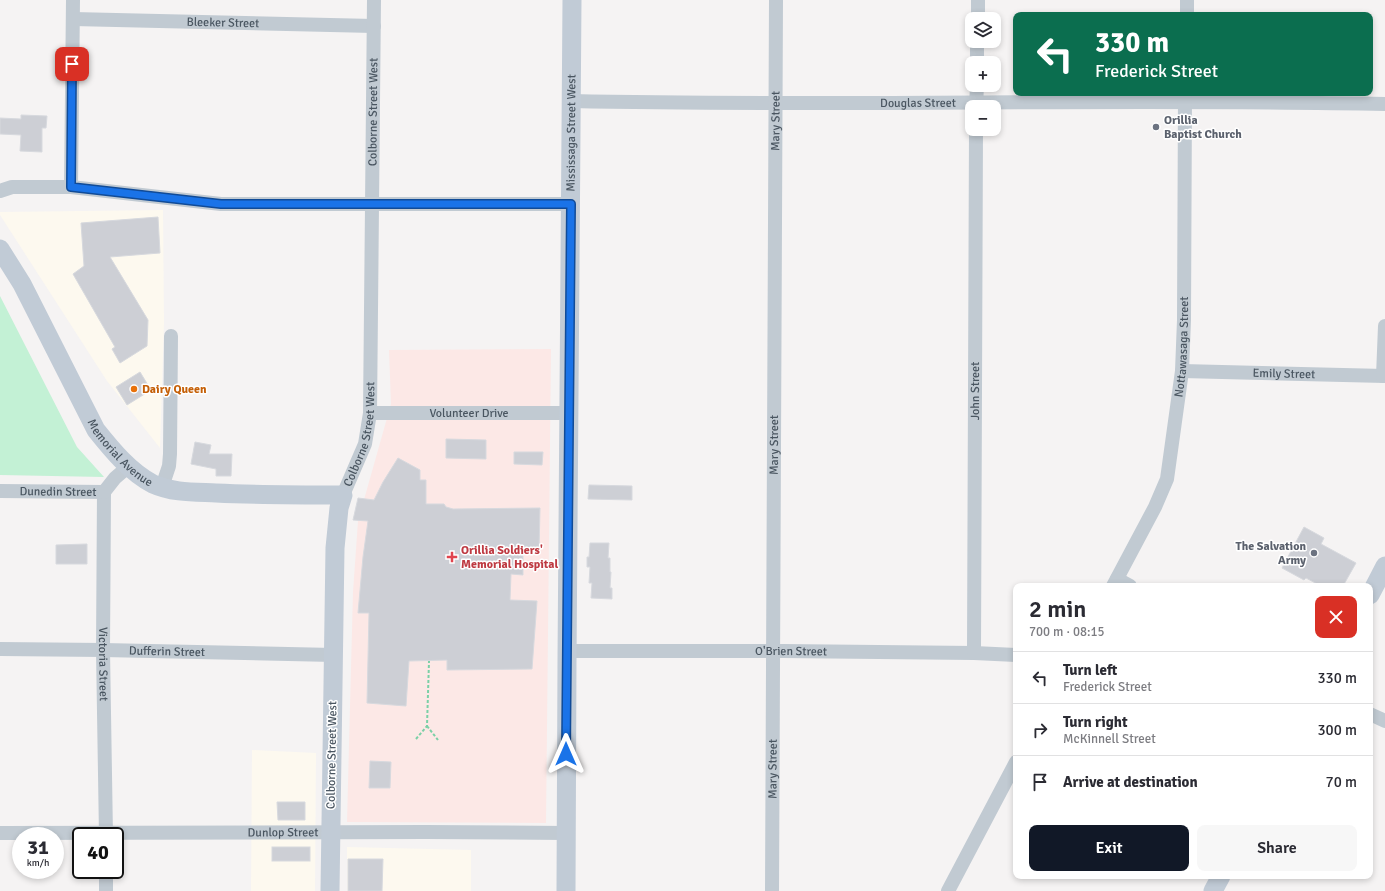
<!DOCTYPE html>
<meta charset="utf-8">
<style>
:root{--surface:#fff;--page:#f7f7f7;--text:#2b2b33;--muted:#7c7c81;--line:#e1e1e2;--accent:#111827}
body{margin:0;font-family:Signika,sans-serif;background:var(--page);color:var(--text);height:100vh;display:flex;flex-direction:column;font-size:15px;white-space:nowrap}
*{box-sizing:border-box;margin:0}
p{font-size:13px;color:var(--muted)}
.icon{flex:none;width:22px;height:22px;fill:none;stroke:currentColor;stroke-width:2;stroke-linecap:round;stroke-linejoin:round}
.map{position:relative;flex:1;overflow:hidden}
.details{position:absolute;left:1013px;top:583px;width:360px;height:296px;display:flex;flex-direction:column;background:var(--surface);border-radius:8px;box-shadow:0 2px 6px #0003}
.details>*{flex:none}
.guide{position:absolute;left:1013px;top:12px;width:360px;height:84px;border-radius:8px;box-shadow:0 2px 6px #0003;background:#0b6e4f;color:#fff;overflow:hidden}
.tools{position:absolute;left:965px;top:12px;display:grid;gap:8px}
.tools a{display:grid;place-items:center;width:36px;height:36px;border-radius:8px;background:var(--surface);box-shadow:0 2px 6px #0003;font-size:20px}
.speed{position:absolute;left:12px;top:827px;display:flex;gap:8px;font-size:20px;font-weight:700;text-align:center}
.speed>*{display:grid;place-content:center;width:52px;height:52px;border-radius:50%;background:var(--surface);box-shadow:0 2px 6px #0003;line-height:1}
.speed small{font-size:10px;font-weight:400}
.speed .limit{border:2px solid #111;border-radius:6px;background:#fff;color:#111}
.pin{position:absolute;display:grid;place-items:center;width:34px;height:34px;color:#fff;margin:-17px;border-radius:8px;box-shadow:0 2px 6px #0006}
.me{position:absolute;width:44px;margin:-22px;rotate:0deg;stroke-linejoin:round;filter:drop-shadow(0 0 3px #0008)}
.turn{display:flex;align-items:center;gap:14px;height:84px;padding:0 16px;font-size:18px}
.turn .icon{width:52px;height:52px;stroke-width:2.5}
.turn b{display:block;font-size:28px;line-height:34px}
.round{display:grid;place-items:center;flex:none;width:42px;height:42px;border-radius:8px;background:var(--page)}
.overview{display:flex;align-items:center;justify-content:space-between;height:68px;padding:0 16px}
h1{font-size:24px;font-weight:600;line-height:30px}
.button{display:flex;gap:8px;margin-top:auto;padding:8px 16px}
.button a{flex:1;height:46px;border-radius:8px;background:var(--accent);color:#fff;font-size:16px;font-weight:600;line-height:46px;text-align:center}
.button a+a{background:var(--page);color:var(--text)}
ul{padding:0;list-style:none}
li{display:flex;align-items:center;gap:12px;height:52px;padding:0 16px;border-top:1px solid var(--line)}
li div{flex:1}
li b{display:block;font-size:15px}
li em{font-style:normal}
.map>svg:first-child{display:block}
.commercial{fill:#fdf9ef}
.medical{fill:#fce8e6}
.green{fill:#c3f1d5}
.building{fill:#cdcfd5;stroke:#d7d9de}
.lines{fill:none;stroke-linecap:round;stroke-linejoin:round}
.path{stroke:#7ad0a6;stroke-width:2;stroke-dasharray:3 2;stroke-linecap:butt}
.street{stroke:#c1cad2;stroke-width:14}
.secondary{stroke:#c1cbd6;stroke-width:19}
.route-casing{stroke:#114b97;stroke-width:10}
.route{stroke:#1a73e8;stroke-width:7}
.worship-dot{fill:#6b7280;stroke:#fff;stroke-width:1.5}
.food-dot{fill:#e8710a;stroke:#fff;stroke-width:1.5}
.health-dot{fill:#e0444e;stroke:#fff;stroke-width:1.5}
.labels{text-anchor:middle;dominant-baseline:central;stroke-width:3;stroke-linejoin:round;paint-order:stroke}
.street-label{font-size:12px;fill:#4a5661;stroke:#fff}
.worship-label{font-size:12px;font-weight:bold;fill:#5b616d;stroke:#fff;text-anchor:start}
.food-label{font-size:12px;font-weight:bold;fill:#c56008;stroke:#fff;text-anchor:start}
.health-label{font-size:12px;font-weight:bold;fill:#be3a42;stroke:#fff;text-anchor:start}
</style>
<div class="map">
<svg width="1385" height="891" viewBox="0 0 1385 891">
<rect width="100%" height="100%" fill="#f5f3f3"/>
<g class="commercial">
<path d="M163 210 164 323 160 448 107 381 0 215V212Z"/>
<path d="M252 750 316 753 315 891H251Z"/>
<path d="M347 847 471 850V891H347Z"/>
</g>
<path class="medical" d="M551 349 546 823 347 822 353 592 358 521 391 404 389 350Z"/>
<path class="green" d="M0 296 77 447 104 477 0 475Z"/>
<g class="building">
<path d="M21 115 47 116 46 128H42V152L20 151 21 135 0 134V118L21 119Z"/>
<path d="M158 217 160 253 110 257 148 320 147 346 120 363 112 349 115 347 73 274 84 266 81 223Z"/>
<path d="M140 372 151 390 127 405 116 387Z"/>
<path d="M446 439 486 440V459L446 458Z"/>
<path d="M195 442 211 445 209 454H232L231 476H216V469L191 464Z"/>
<path d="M514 452H543L542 465 514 464Z"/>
<path d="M398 458 420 470V480H426V504H444L446 507 453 509 540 508 539 552H523V575L511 574 510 600 537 601 532 669 447 670V660L409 661 406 706 367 703 369 613H358L363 557 368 521 353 520 358 498 374 500 383 482Z"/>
<path d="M589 485 632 486V500L588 499Z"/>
<path d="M1304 527 1324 538 1321 544 1356 563 1343 586H1321L1306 578 1304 580 1282 568Z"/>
<path d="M590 543H609L608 558H610V572H611L610 588H612V599L591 598 592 583H589L590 567H587V557H589Z"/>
<path d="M87 544V564H56V545Z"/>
<path d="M370 761 391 762 390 788H369Z"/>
<path d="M277 802H305V820H278Z"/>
<rect x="272" y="847" width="38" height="14"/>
<path d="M348 859H383L382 891H348Z"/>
</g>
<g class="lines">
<g class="path">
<path d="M427 726 438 740"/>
<path d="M416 739 427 726 429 661"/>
</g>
<g class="street">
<path d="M1187 15V0"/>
<path id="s1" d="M73 19 374 26"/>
<path d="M978 19V0"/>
<path d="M977 63V41"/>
<path id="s2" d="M572 101C843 107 1114 98 1385 104"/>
<path d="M976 107 977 85"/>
<path d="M71 187 73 0"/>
<path d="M0 191 12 187H71L221 204H571"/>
<path id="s3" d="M1182 371 1385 376"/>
<path d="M1383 376 1385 326"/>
<path id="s4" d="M370 413H569"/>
<path d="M162 487 169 466 170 454 171 336"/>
<path id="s5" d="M0 491 104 492"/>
<path id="s6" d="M104 492 103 650 106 836"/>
<path d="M104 492 115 478 129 466"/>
<path id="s7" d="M343 495 365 444 370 413 374 0"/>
<path d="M1117 579 1130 586"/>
<path id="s8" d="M1113 586 1155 507 1167 479 1182 371 1184 320 1185 93"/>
<path id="s9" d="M0 649 103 650 334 655"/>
<path id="s10" d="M567 651H783L974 653 1016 655"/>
<path id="s11" d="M974 653 976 129"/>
<path d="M1370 714 1385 721"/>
<path id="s12" d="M0 833 425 832 566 833"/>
<path d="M106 891V870"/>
<path id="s13" d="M772 891 776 0"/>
<path d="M948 891 1016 762"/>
</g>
<g class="secondary">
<path id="s14" d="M0 249 22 284 96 430C112 450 130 472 153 484 173 493 195 492 216 493 258 495 301 495 343 495L339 508 335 548 330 891"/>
<path d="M1370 595 1385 566"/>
<path id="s15" d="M566 891 567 660 572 0"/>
<path d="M1213 891 1221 876"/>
</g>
</g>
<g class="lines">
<defs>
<path id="route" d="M72 64 71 187 221 204H571L566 754"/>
</defs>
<use href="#route" class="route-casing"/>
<use href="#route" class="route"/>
</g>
<g class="worship-dot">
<circle cx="1156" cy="127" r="4"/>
<circle cx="1314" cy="553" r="4"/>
</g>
<circle class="food-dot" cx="134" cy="389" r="4"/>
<path class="health-dot" d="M450 551h4v4h4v4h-4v4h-4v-4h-4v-4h4z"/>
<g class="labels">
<g class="street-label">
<text stroke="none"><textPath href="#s1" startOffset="150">Bleeker Street</textPath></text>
<text stroke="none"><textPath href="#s2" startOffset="346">Douglas Street</textPath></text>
<text stroke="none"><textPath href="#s7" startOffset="388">Colborne Street West</textPath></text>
<text stroke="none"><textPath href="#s13" startOffset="770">Mary Street</textPath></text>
<text stroke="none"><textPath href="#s15" startOffset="758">Mississaga Street West</textPath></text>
<text stroke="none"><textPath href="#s8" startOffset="253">Nottawasaga Street</textPath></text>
<text stroke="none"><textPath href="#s3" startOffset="102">Emily Street</textPath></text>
<text stroke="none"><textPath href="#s11" startOffset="262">John Street</textPath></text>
<text stroke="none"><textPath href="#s4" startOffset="99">Volunteer Drive</textPath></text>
<text stroke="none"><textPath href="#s7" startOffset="64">Colborne Street West</textPath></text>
<text stroke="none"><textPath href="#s13" startOffset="446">Mary Street</textPath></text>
<text stroke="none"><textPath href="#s14" startOffset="238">Memorial Avenue</textPath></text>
<text stroke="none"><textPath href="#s5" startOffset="58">Dunedin Street</textPath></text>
<text stroke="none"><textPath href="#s9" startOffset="167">Dufferin Street</textPath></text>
<text stroke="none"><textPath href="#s10" startOffset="224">O'Brien Street</textPath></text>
<text stroke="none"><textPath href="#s6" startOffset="172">Victoria Street</textPath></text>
<text transform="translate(332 755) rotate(-89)">Colborne Street West</text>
<text stroke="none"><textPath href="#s13" startOffset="122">Mary Street</textPath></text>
<text stroke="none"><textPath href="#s12" startOffset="283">Dunlop Street</textPath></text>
</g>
<g class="worship-label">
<text x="1164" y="120">Orillia<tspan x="1164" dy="14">Baptist Church</tspan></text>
<text x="1306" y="546" text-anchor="end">The Salvation<tspan x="1306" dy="14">Army</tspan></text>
</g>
<g class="food-label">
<text x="142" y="389">Dairy Queen</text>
</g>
<g class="health-label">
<text x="461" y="550">Orillia Soldiers'<tspan x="461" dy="14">Memorial Hospital</tspan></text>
</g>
</g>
</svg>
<div class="tools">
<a><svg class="icon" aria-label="layers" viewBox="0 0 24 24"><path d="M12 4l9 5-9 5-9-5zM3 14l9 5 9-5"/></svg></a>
<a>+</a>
<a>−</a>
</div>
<div class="speed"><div>31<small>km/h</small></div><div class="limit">40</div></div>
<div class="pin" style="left:72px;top:64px;background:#d93025"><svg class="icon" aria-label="arrive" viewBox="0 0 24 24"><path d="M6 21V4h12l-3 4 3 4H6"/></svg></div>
<svg class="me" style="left:566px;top:754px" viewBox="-20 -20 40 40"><path d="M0-17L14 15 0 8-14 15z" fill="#1a73e8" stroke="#fff" stroke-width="4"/></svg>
<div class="guide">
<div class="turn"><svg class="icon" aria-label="left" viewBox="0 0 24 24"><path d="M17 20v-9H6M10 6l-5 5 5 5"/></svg><div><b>330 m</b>Frederick Street</div></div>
</div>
<section class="details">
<div class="overview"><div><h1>2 min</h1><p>700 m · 08:15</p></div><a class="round" style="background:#d93025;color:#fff"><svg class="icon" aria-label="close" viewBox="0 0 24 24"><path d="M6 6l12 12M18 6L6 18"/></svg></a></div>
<ul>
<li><svg class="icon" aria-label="left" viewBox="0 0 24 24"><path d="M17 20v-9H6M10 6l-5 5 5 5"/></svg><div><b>Turn left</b><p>Frederick Street</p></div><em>330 m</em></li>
<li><svg class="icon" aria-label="right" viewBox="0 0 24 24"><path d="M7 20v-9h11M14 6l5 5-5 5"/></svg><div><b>Turn right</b><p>McKinnell Street</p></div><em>300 m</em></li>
<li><svg class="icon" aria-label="arrive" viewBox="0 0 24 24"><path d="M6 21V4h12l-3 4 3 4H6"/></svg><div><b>Arrive at destination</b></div><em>70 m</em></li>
</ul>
<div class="button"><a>Exit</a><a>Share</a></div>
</section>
</div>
